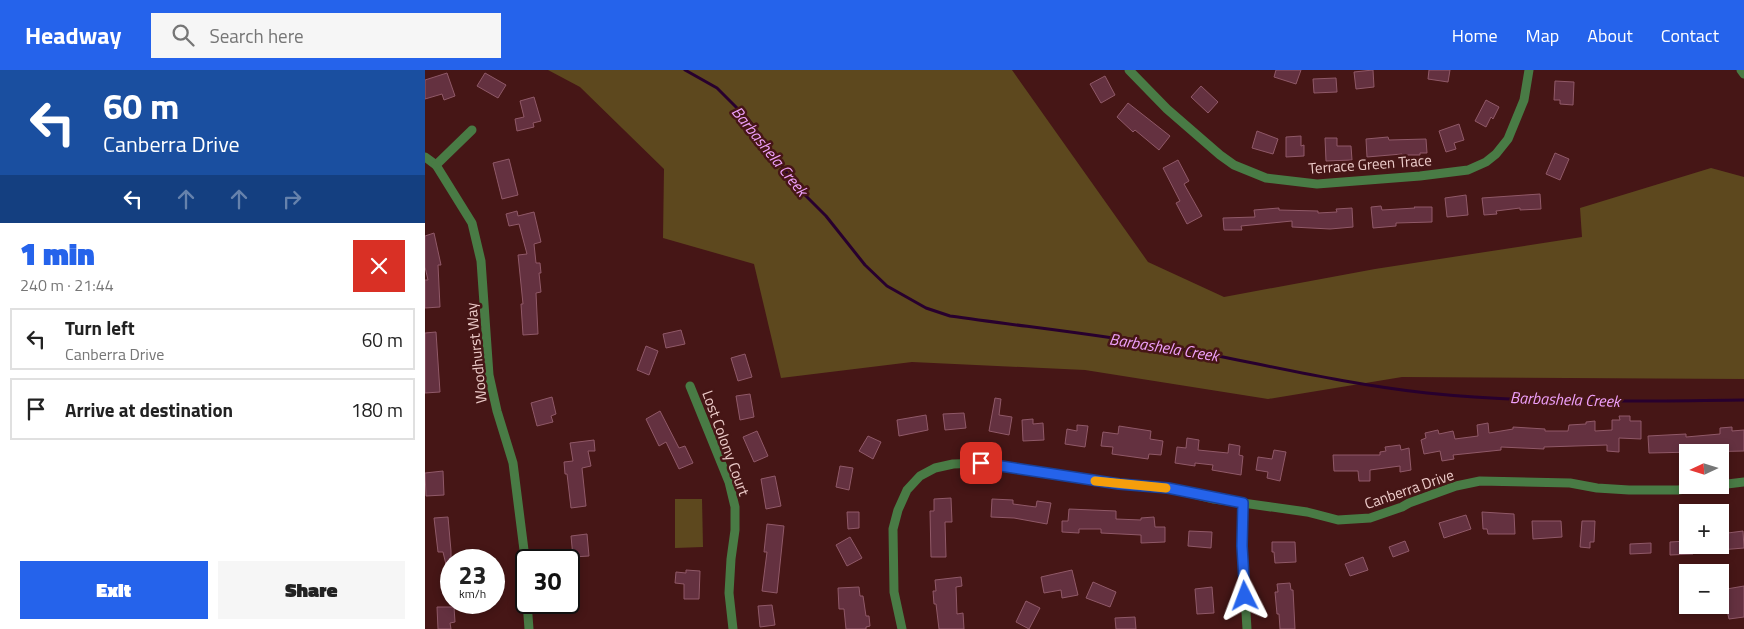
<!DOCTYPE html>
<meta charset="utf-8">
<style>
:root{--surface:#fff;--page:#f6f6f6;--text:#222;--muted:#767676;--line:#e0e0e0;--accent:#2563eb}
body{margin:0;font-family:"Titillium Web",sans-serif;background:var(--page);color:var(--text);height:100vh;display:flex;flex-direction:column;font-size:19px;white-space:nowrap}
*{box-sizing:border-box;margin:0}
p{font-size:16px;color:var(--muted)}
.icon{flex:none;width:28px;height:28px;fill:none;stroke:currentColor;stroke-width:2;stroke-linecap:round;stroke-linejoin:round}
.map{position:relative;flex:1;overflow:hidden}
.panel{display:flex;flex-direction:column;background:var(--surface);width:425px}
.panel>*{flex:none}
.hud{background:#1a4fa0;color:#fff;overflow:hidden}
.needle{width:32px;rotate:266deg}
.tools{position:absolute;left:1254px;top:374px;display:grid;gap:10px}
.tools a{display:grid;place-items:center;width:50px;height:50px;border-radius:0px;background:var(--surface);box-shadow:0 2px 8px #0003;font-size:25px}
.speed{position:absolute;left:15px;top:479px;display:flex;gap:10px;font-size:25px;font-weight:700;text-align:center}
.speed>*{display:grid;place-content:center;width:65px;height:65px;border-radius:50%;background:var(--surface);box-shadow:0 2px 8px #0003;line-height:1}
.speed small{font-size:12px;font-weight:400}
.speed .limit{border:2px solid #111;border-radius:8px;background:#fff;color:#111}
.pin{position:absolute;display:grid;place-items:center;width:42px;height:42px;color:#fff;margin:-21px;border-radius:10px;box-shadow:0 2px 8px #0006}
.me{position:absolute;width:55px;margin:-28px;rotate:357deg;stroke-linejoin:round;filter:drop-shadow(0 0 4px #0008)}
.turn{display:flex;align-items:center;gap:18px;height:105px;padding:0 20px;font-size:22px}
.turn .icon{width:65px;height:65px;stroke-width:2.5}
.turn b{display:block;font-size:35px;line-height:42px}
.lanes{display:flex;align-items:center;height:48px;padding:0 20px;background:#0003;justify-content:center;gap:25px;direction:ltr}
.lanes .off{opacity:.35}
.round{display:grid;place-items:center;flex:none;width:52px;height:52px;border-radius:0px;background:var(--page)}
.overview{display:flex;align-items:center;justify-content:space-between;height:85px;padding:0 20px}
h1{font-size:30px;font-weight:800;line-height:38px;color:var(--accent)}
.cta{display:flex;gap:10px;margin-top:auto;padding:10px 20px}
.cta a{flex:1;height:58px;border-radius:0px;background:var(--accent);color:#fff;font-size:20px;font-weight:800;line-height:58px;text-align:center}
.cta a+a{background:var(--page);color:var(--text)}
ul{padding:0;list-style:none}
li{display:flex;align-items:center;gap:15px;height:62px;margin:0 10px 8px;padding:0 10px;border:2px solid var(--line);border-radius:0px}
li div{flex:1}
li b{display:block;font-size:19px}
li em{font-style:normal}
header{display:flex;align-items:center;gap:30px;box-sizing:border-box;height:70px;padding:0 25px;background:var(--accent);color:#fff}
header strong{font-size:24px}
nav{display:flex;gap:28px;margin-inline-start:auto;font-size:18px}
.search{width:350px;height:45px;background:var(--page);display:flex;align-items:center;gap:12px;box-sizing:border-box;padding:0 18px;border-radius:0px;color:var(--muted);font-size:19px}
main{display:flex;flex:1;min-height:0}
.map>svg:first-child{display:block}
.green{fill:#5d481e}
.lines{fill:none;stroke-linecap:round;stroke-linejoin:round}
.stream{stroke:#28002e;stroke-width:3}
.building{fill:#643140;stroke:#905968}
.street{stroke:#497b45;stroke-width:9}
.route-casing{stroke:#184099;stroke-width:12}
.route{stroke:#2563eb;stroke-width:9}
.slow{stroke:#f59e0b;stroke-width:9}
.labels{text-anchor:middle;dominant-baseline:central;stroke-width:5;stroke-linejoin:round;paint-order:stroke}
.street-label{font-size:15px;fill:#edccca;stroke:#461616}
.water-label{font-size:16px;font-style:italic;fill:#efa0fa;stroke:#461616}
</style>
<header>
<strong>Headway</strong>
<div class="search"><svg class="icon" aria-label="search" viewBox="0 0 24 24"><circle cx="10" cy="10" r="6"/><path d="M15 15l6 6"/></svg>Search here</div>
<nav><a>Home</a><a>Map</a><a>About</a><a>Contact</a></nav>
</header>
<main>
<section class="panel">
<div class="hud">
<div class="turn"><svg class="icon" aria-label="left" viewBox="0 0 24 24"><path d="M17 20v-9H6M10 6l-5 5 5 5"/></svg><div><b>60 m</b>Canberra Drive</div></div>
<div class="lanes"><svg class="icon" aria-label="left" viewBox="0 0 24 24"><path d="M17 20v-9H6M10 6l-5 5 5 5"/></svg><svg class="icon off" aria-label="ahead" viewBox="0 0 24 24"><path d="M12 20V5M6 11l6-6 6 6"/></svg><svg class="icon off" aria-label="ahead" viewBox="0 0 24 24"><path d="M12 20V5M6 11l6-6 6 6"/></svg><svg class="icon off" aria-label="right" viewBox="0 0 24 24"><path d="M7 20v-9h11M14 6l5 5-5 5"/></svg></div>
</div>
<div class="overview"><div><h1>1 min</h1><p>240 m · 21:44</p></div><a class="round" style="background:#d93025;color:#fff"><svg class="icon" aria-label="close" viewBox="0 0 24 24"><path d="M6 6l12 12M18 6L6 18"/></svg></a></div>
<ul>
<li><svg class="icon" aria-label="left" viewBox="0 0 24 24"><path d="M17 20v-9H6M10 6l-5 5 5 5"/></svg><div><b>Turn left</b><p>Canberra Drive</p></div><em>60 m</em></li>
<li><svg class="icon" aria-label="arrive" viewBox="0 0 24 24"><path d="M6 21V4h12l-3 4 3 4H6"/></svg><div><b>Arrive at destination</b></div><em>180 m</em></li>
</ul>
<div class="cta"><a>Exit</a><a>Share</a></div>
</section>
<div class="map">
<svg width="1319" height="559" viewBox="0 0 1319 559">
<rect width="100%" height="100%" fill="#461616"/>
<g class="green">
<path d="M123 0H587L723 192 799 227 950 199 1157 167 1155 138 1286 98 1319 107V309L977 307 843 329 660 300 487 292 356 308 329 194 238 168 239 99 155 17Z"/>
<path d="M250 429H277L278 477 250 478Z"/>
</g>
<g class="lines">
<path class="stream" d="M260 0 292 18 324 50 372 117 401 146 440 195 462 216 501 238 525 246C602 257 680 265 756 279 838 294 919 314 1002 323 1107 334 1213 331 1319 330"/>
</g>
<g class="building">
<path d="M851 0H876L871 14 849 7Z"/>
<path d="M948 0 949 17 931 19 929 2Z"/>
<path d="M1004 0H1025L1023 12 1003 9Z"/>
<path d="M22 3 30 26 19 30 17 24 0 29V10Z"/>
<path d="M60 3 81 15 73 28 52 16Z"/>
<path d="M680 6 690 25 676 33 665 14Z"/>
<path d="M911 8 912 22 889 23 888 9Z"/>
<path d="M1130 11 1149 12 1148 35 1135 34V30H1129Z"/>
<path d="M776 16 793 32 783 43 766 27Z"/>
<path d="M109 27 116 51 108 53 109 57 92 61 90 49 99 47 95 31Z"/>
<path d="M1061 30 1074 37 1068 49 1066 47 1061 57 1050 51Z"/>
<path d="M703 33 745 66 734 80 710 60 708 62 692 47Z"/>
<path d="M1034 54 1039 70 1029 73 1031 79 1021 82 1014 61Z"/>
<path d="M832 61 853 69 848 84 827 78Z"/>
<path d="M876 66V76L879 75V86L861 87V67Z"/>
<path d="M963 67 964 70 1001 69 1002 83H995V85H977V84L942 87 941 69Z"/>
<path d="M900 68H912V76H926L927 90 901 91Z"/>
<path d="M1130 83 1144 89 1135 110 1121 104Z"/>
<path d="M84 89 93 125 77 129 68 93Z"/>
<path d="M753 90 764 111 759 114 777 146 762 154 751 133 755 131 738 98Z"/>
<path d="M1115 124 1116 139 1095 140V138L1071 141 1072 144 1059 145 1057 128Z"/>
<path d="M1041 125 1043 145 1022 147 1020 128Z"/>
<path d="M956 136 957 140 990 138 989 137H1007V152L971 153V156L948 158 946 137Z"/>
<path d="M854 138V140L893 141V143L912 142 911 139 927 138 928 157 905 159 867 157V151L816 156 817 160H799L798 148 830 147 829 140Z"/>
<path d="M92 141 93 146 109 142 116 172 109 174 111 193H115L116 203H114L116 222 111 223 113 264 98 265 96 234H98L93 185 102 184 94 154 84 156 81 144Z"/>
<path d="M9 163 16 195H13L15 237 0 238V210H3L0 197V166Z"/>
<path d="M256 260 260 274 241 278 238 264Z"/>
<path d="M11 262 15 322 0 323V263Z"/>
<path d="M221 276 233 281 224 305 212 300Z"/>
<path d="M320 284 327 307 313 311 306 288Z"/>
<path d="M325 324 329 347 315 350 311 326Z"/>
<path d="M127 327 131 344 126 346 128 352 112 356 106 333Z"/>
<path d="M570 328 576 329 574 345 587 347 584 365 564 361Z"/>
<path d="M235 341 254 378 260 376 268 393 254 399 241 372 234 376 221 349Z"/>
<path d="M539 343 541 358 520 360 518 344Z"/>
<path d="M501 345 503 360 474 366 472 350Z"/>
<path d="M1194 346H1205V351H1216V369L1194 368V382L1182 381V375L1119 377V379L1076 377V380L1028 385 1029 389 1017 391 1015 381 999 384 996 370 1001 368 1000 363 1013 360 1014 364 1028 361 1030 369 1053 366 1052 355 1063 353 1064 363 1088 359V357L1120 359V361H1143L1144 355 1161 354V352L1170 351V361L1187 360V350H1195Z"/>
<path d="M608 349V354L618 353 619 370 598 371 597 350Z"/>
<path d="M652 355 663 356 660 377 640 374 642 359 652 361Z"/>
<path d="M694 356 726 361 725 369 738 371 736 385 724 384 723 389 687 384 688 377 676 376 678 362 693 364Z"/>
<path d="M1307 357V361L1319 360V381L1224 383 1223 366 1261 364V367L1295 364V358Z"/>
<path d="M332 361 343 386 329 392 318 367Z"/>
<path d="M443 366 456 372 448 389 434 381Z"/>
<path d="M762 368 774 370 773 380 803 383 804 374 815 376 814 385 818 386 816 405 787 400 788 395 770 393V396L750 393 752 377 761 378Z"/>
<path d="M169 370 170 381H163L166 396 157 398 161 436 146 438 142 404H140L139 392 148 391 145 373Z"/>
<path d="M975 375 976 380 984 378 986 400 975 402V396L945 400V411H934L933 401H909L908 385H955V382L961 381 960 377Z"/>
<path d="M849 380 861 382 855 411 842 408 843 402 831 400 833 387 847 389Z"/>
<path d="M415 396 428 398 424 420 411 417Z"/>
<path d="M18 401 19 425 1 426 0 403Z"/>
<path d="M350 406 356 436 341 439 336 409Z"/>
<path d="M526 428 527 452H520L521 487H506L505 441H509V429Z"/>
<path d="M567 429 588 430V434L611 437 612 431 626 433 622 454 589 448 566 447Z"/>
<path d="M644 439 691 441V449L716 450V448L729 447 730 457H740V472L716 473V465L676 463V459H654V463L637 462V451H643Z"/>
<path d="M422 442H434V458L423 459Z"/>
<path d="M1057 442 1089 444 1090 464H1063L1062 459H1058Z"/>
<path d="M1041 445 1046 459 1019 468 1014 453Z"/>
<path d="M23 447 26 481V502L23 503 18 482H13L9 448Z"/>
<path d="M1107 451H1136L1137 467 1108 469Z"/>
<path d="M1157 451H1170L1169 472H1165V478L1155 477Z"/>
<path d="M342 454 359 456 352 523 337 521 342 482H339Z"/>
<path d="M764 461 787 462 786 478 763 476Z"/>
<path d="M1318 461 1319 478 1295 480V464Z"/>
<path d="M162 464 164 486 148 487 146 466Z"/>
<path d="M425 467 437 488 422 496 411 475Z"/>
<path d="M980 471 984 481 968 487 964 477Z"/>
<path d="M1262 471V475H1267L1268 484 1245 485V472Z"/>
<path d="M847 472H870L871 492 850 493 849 482H847Z"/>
<path d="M1226 473V483L1205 484V474Z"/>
<path d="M938 487 943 500 925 506 920 494Z"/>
<path d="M261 500 275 501 274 529H259V514L250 513 251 502 261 503Z"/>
<path d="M647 500 653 525 637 528 636 520 619 523 616 507Z"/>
<path d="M536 507 537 516 531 517 532 544 538 543 539 559H514L511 534H509L508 521H511L510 510Z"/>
<path d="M668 512 691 522 685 537 661 528Z"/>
<path d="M865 513 866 520H868L870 559H855L854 544H852L850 522H853L852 514Z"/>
<path d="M1319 516V547L1304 549 1300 531 1298 532 1296 520Z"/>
<path d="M434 517 435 526H438L441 546H444L445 556 441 557V559H421L419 539H414L413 518Z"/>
<path d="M787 517 789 543 772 544 770 519Z"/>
<path d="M601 531 615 538 604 559 591 552Z"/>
<path d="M347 535 350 555 335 557 333 536Z"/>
<path d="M12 537H29L30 552 25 553 26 559H13Z"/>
<path d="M710 547 711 559H691L690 548Z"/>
</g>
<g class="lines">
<g class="street">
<path d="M704 0 742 39 795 85 809 95 841 108 892 114 995 106 1043 100 1061 92 1071 84 1083 69 1099 30 1104 0"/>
<path d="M1316 0 1319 4"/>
<path d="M0 87 11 95 47 153 56 191 64 305 72 341 88 393 99 480 101 519"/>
<path d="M11 95 47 60"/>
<path d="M265 316 304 412 310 437V460L306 489 304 523 308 559"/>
<path d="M818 433 817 476 822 559"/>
<path d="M102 532 104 559"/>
<path d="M477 559 469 522 468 459 473 440 482 420 495 406 510 398 528 394 556 393 580 396 694 414 743 418 789 429 882 442 913 450 945 448 977 437 984 433 1031 416 1055 411 1145 413 1172 418 1204 420H1253L1319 412"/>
</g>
</g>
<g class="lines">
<defs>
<path id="route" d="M556 393 694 414 743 418 818 433 817 476 820 526"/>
</defs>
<use href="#route" class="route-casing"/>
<use href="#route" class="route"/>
<path class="slow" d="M670 411 741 418"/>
</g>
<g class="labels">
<g class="street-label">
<text transform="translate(945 94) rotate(-4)">Terrace Green Trace</text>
<text transform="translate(51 283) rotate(-96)">Woodhurst Way</text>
<text transform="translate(301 373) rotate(70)">Lost Colony Court</text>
<text transform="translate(984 419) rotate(-19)">Canberra Drive</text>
</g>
<g class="water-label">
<text transform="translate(345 81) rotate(51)">Barbashela Creek</text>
<text transform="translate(739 277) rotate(9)">Barbashela Creek</text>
<text transform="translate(1140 329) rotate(2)">Barbashela Creek</text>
</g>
</g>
</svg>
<div class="tools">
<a><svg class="needle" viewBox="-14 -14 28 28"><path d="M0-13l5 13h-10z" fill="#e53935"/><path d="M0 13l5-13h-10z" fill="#767676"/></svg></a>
<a>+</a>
<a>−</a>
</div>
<div class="speed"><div>23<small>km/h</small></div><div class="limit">30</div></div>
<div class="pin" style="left:556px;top:393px;background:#d93025"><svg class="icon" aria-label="arrive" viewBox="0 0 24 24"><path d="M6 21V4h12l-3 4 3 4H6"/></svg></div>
<svg class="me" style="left:820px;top:526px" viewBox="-20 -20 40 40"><path d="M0-17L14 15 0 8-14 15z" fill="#2563eb" stroke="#fff" stroke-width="4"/></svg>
</div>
</main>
